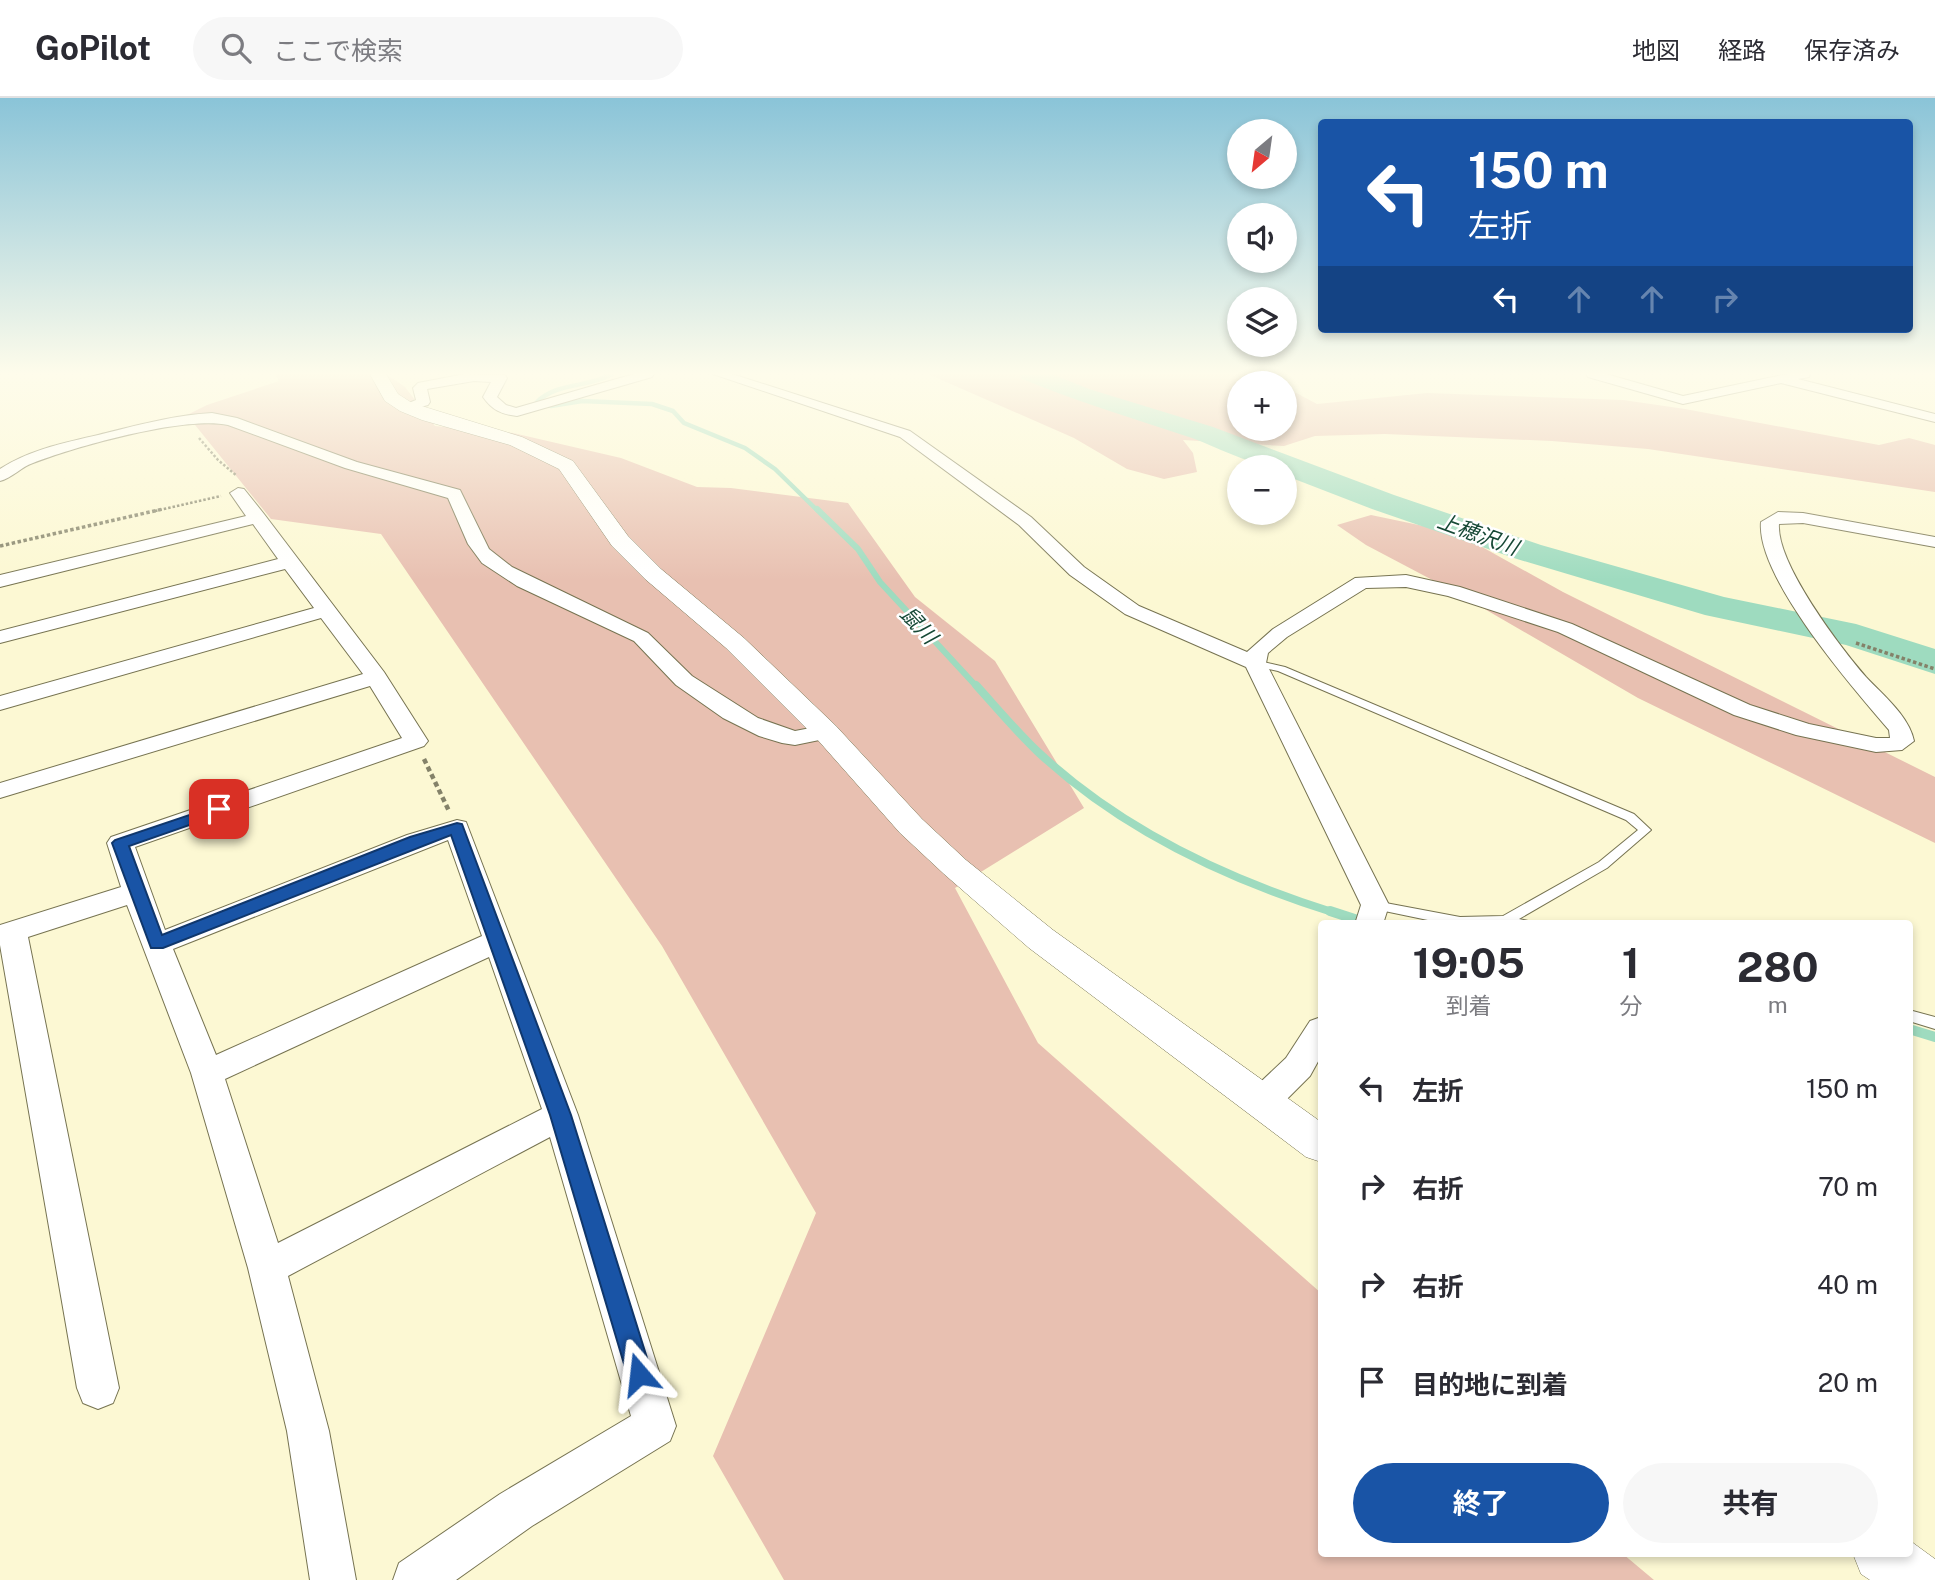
<!DOCTYPE html>
<html lang="ja">
<meta charset="utf-8">
<style>
:root{--surface:#fff;--page:#f7f7f7;--text:#2b2b33;--muted:#7c7c81;--line:#e1e1e2;--accent:#1954a6}
body{margin:0;font-family:"Public Sans","Noto Sans JP",sans-serif;background:var(--page);color:var(--text);height:100vh;display:flex;flex-direction:column;font-size:26px;white-space:nowrap}
*{box-sizing:border-box;margin:0}
p{font-size:23px;color:var(--muted)}
.icon{flex:none;width:38px;height:38px;fill:none;stroke:currentColor;stroke-width:2;stroke-linecap:round;stroke-linejoin:round}
.map{position:relative;flex:1;overflow:hidden}
.drawer{position:absolute;left:1318px;top:822px;width:595px;height:637px;display:flex;flex-direction:column;background:var(--surface);border-radius:7px;box-shadow:0 4px 10px #0003}
.drawer>*{flex:none}
.guide{position:absolute;left:1318px;top:21px;width:595px;height:214px;border-radius:7px;box-shadow:0 4px 10px #0003;background:#1954a6;color:#fff;overflow:hidden}
.needle{width:46px;rotate:209deg}
.tools{position:absolute;left:1227px;top:21px;display:grid;gap:14px}
.tools a{display:grid;place-items:center;width:70px;height:70px;border-radius:50%;background:var(--surface);box-shadow:0 4px 10px #0003;font-size:35px}
.pin{position:absolute;display:grid;place-items:center;width:60px;height:60px;color:#fff;margin:-30px;border-radius:14px;box-shadow:0 4px 10px #0006}
.me{position:absolute;width:77px;margin:-38px;rotate:343deg;stroke-linejoin:round;filter:drop-shadow(0 0 5px #0008)}
.turn{display:flex;align-items:center;gap:24px;height:147px;padding:0 35px;font-size:32px}
.turn .icon{width:91px;height:91px;stroke-width:2.5}
.turn b{display:block;font-size:49px;line-height:60px}
.lanes{display:flex;align-items:center;height:66px;padding:0 35px;background:#0003;justify-content:center;gap:35px;direction:ltr}
.lanes .off{opacity:.35}
.eta{display:flex;justify-content:space-evenly;align-items:center;height:119px;text-align:center}
.eta b{font-size:42px;font-weight:700;line-height:49px}
.button{display:flex;gap:14px;margin-top:auto;padding:14px 35px}
.button a{flex:1;height:80px;border-radius:42px;background:var(--accent);color:#fff;font-size:28px;font-weight:700;line-height:80px;text-align:center}
.button a+a{background:var(--page);color:var(--text)}
ul{padding:0;list-style:none}
li{display:flex;align-items:center;gap:21px;height:98px;padding:0 35px}
li div{flex:1}
li b{display:block;font-size:26px}
li em{font-style:normal}
header{display:flex;align-items:center;gap:42px;box-sizing:border-box;height:98px;padding:0 35px;background:var(--surface);border-bottom:2px solid var(--line)}
header strong{font-size:33px}
nav{display:flex;gap:38px;margin-inline-start:auto;font-size:24px}
.search{width:490px;height:63px;background:var(--page);display:flex;align-items:center;gap:18px;box-sizing:border-box;padding:0 24px;border-radius:38px;color:var(--muted);font-size:26px}
.map>svg:first-child{display:block}
.green{fill:#e8c0b1}
.lines{fill:none;stroke-linecap:round;stroke-linejoin:round}
.stream-far3{stroke:#9edbbf;stroke-width:4.5}
.stream-far2{stroke:#9edbbf;stroke-width:6}
.stream-far1{stroke:#9edbbf;stroke-width:8}
.stream{stroke:#9edbbf;stroke-width:10}
.river{fill:#9edbbf;fill-rule:evenodd}
.service-casing{stroke:#767351;stroke-width:2}
.minor-casing{stroke:#767351;stroke-width:2}
.tertiary-casing{stroke:#767351;stroke-width:1}
.path-far2{stroke:#848269;stroke-width:2.5;stroke-dasharray:2.5 2;stroke-linecap:butt}
.path-far1{stroke:#848269;stroke-width:3.5;stroke-dasharray:3.5 2.5;stroke-linecap:butt}
.path{stroke:#848269;stroke-width:4.5;stroke-dasharray:5 3.5;stroke-linecap:butt}
.service{fill:#fff;fill-rule:evenodd}
.minor{fill:#fff;fill-rule:evenodd}
.tertiary{fill:#fff;fill-rule:evenodd}
.route{fill:#1954a6;stroke:#10376c;stroke-width:2}
.labels{text-anchor:middle;dominant-baseline:central;stroke-width:5;stroke-linejoin:round;paint-order:stroke}
.far-water-label{font-size:21px;font-style:italic;fill:#174936;stroke:#fff}
</style>
<header>
<strong>GoPilot</strong>
<div class="search"><svg class="icon" aria-label="search" viewBox="0 0 24 24"><circle cx="10" cy="10" r="6"/><path d="M15 15l6 6"/></svg>ここで検索</div>
<nav><a>地図</a><a>経路</a><a>保存済み</a></nav>
</header>
<div class="map">
<svg width="1935" height="1482" viewBox="0 0 1935 1482">
<rect width="100%" height="100%" fill="#fcf8d3"/>
<g class="green">
<path d="M275 276H386L405 289 435 328 513 335 621 360 697 389 731 390 848 405 915 499 995 563 1084 710 955 790 1038 945 1321 1195V1456H1623L1654 1482H784L713 1358 816 1115 662 848 381 436 271 421 187 317 207 307 279 283Z"/>
<path d="M928 276H1261L1278 285H1239V331H1284L1285 289 1317 306 1427 295 1623 302 1685 311 1879 347 1909 340 1935 347V394L1648 351 1552 343 1385 336 1315 338 1284 348 1183 342 1193 355 1197 374 1164 381 1127 371 1074 340Z"/>
<path d="M1371 417 1457 435 1563 494 1935 679V745L1638 600 1457 495 1366 447 1337 427Z"/>
</g>
<g class="lines">
<path class="stream-far3" d="M612 276C588 290 557 284 537 304L551 308 582 303 652 306 673 313 684 325 745 350 775 371 818 413"/>
<path class="stream-far2" d="M817 411 858 451 880 484 977 589"/>
<path class="stream-far1" d="M976 587C996 609 1016 633 1037 653 1120 731 1229 782 1335 815"/>
<g class="stream">
<path d="M1330 813 1370 826"/>
<path d="M1909 931 1935 939"/>
</g>
<path class="river" d="M1019 276H1052L1089 291 1213 329 1394 397 1541 447 1724 499 1856 526 1935 551V576L1846 547 1705 517 1517 461 1372 411 1284 377V369C1252 369 1222 351 1192 340 1135 321 1078 304 1022 281Z"/>
<defs>
<g id="service">
<path d="M1255 562 1285 569 1634 716 1651 732 1607 770 1519 821 1528 823 1530 826H1447L1370 810 1368 807 1370 804 1375 803 1460 819 1503 818 1599 764 1638 732 1626 722 1278 573 1251 567 1250 565Z"/>
<path d="M1909 912 1935 919V931L1909 923Z"/>
</g>
<g id="minor">
<path d="M465 276 505 277 507 280 497 299 506 307 516 310 634 276H654L652 279 517 318C501 316 492 312 483 299L491 284 474 283 427 291 430 304 428 307 406 313 399 309 416 302 413 290 418 285Z"/>
<path d="M713 276H732L910 333 1031 419 1084 469 1139 508 1247 554 1273 531 1355 480 1406 477 1460 489 1572 526 1750 607 1809 626 1876 640H1890L1889 632C1853 590 1756 479 1761 424L1778 414 1803 415 1935 439V449L1803 425 1779 426C1776 465 1840 549 1866 579 1883 597 1909 618 1914 643L1902 652 1876 654 1796 637 1734 617 1558 534 1448 498 1406 489 1366 490 1287 539 1268 555 1266 565 1389 807 1383 826H1355L1361 807 1246 569 1125 516 1070 477 1019 427 900 339Z"/>
<path d="M1586 276H1606L1683 298 1787 276H1810L1809 279 1798 281 1935 316V324L1781 285 1683 306 1588 279Z"/>
<path d="M212 315 237 320 357 364 460 392 489 451 512 469 648 535 692 578 758 620 795 633 826 627 834 629 838 634 834 639 795 647 782 645 759 638 723 620 676 587 634 543 517 488 482 465 468 446 448 400 345 370 228 327C184 318 78 348 33 365 21 369 12 380 0 383V371C32 350 70 344 106 335 142 326 176 317 212 315Z"/>
<path d="M238 390 244 391 264 416 384 574 428 643 424 648 135 749 165 832 407 737 457 722 466 724 578 1017 676 1328 670 1343 532 1428 456 1482H393L399 1465 500 1396 631 1318 550 1039 288 1178 329 1333 356 1482H310L287 1333 248 1170 191 975 127 807 28 839 119 1290 113 1305 98 1311 83 1305 77 1290 0 847V827L121 789 107 745 111 739 402 640 370 588 0 700V685L363 576 321 520 0 612V598L314 510 285 471 0 545V533L278 461 253 426 0 489V477L246 418 230 395ZM448 742 482 838 216 957 173 851ZM489 859 542 1011 278 1145 225 981Z"/>
<path d="M1321 919V958L1310 978 1274 1014 1262 1018 1250 1014 1245 1004 1250 994 1286 960 1310 923Z"/>
</g>
<g id="tertiary">
<path d="M370 276H386L398 296 412 305 522 339 573 363 628 438 661 471 744 540 836 628 922 721 966 762 1053 832 1321 1024V1064L1306 1059 1029 850 944 776 900 735 816 640 726 550 645 481 612 448 559 371 510 347 422 322 400 313 385 303Z"/>
<path d="M1909 1442 1935 1461V1482H1870L1861 1476 1853 1456H1909Z"/>
</g>
</defs>
<use href="#service" class="service-casing"/>
<use href="#minor" class="minor-casing"/>
<use href="#tertiary" class="tertiary-casing"/>
<g class="path-far2">
<path d="M199 340 218 362 237 378"/>
<path d="M155 413 221 398"/>
</g>
<g class="path-far1">
<path d="M0 448 163 411"/>
<path d="M1856 545 1935 571"/>
</g>
<path class="path" d="M424 661 449 713"/>
<use href="#service" class="service"/>
<use href="#minor" class="minor"/>
<use href="#tertiary" class="tertiary"/>
</g>
<linearGradient id="sky" x2="0" y2="1"><stop stop-color="#8ac4d8"/><stop offset="0.57" stop-color="#fefceb"/><stop offset="1" stop-color="#fefceb" stop-opacity="0"/></linearGradient>
<rect width="1935" height="483" fill="url(#sky)"/>
<path class="route" d="M219 707 226 711 224 715 129 748 162 837 410 739 457 725 462 726 571 1017 652 1276 648 1285 639 1288 631 1285 627 1276 550 1017 451 737 163 850H151L112 745 115 742Z"/>
<g class="labels">
<g class="far-water-label">
<text transform="translate(1478 436) rotate(20)">上穂沢川</text>
<text transform="translate(919 527) rotate(47)">鼠川</text>
</g>
</g>
</svg>
<div class="tools">
<a><svg class="needle" viewBox="-14 -14 28 28"><path d="M0-13l5 13h-10z" fill="#e53935"/><path d="M0 13l5-13h-10z" fill="#7c7c81"/></svg></a>
<a><svg class="icon" aria-label="sound" viewBox="0 0 24 24"><path d="M4 9h4l5-4v14l-5-4H4zM17 9q2 3 0 6"/></svg></a>
<a><svg class="icon" aria-label="layers" viewBox="0 0 24 24"><path d="M12 4l9 5-9 5-9-5zM3 14l9 5 9-5"/></svg></a>
<a>+</a>
<a>−</a>
</div>
<div class="pin" style="left:219px;top:711px;background:#d93025"><svg class="icon" aria-label="arrive" viewBox="0 0 24 24"><path d="M6 21V4h12l-3 4 3 4H6"/></svg></div>
<svg class="me" style="left:639px;top:1276px" viewBox="-20 -20 40 40"><path d="M0-17L14 15 0 8-14 15z" fill="#1954a6" stroke="#fff" stroke-width="4"/></svg>
<div class="guide">
<div class="turn"><svg class="icon" aria-label="left" viewBox="0 0 24 24"><path d="M17 20v-9H6M10 6l-5 5 5 5"/></svg><div><b>150 m</b>左折</div></div>
<div class="lanes"><svg class="icon" aria-label="left" viewBox="0 0 24 24"><path d="M17 20v-9H6M10 6l-5 5 5 5"/></svg><svg class="icon off" aria-label="ahead" viewBox="0 0 24 24"><path d="M12 20V5M6 11l6-6 6 6"/></svg><svg class="icon off" aria-label="ahead" viewBox="0 0 24 24"><path d="M12 20V5M6 11l6-6 6 6"/></svg><svg class="icon off" aria-label="right" viewBox="0 0 24 24"><path d="M7 20v-9h11M14 6l5 5-5 5"/></svg></div>
</div>
<section class="drawer">
<div class="eta">
<div><b>19:05</b><p>到着</p></div>
<div><b>1</b><p>分</p></div>
<div><b>280</b><p>m</p></div>
</div>
<ul>
<li><svg class="icon" aria-label="left" viewBox="0 0 24 24"><path d="M17 20v-9H6M10 6l-5 5 5 5"/></svg><div><b>左折</b></div><em>150 m</em></li>
<li><svg class="icon" aria-label="right" viewBox="0 0 24 24"><path d="M7 20v-9h11M14 6l5 5-5 5"/></svg><div><b>右折</b></div><em>70 m</em></li>
<li><svg class="icon" aria-label="right" viewBox="0 0 24 24"><path d="M7 20v-9h11M14 6l5 5-5 5"/></svg><div><b>右折</b></div><em>40 m</em></li>
<li><svg class="icon" aria-label="arrive" viewBox="0 0 24 24"><path d="M6 21V4h12l-3 4 3 4H6"/></svg><div><b>目的地に到着</b></div><em>20 m</em></li>
</ul>
<div class="button"><a>終了</a><a>共有</a></div>
</section>
</div>
